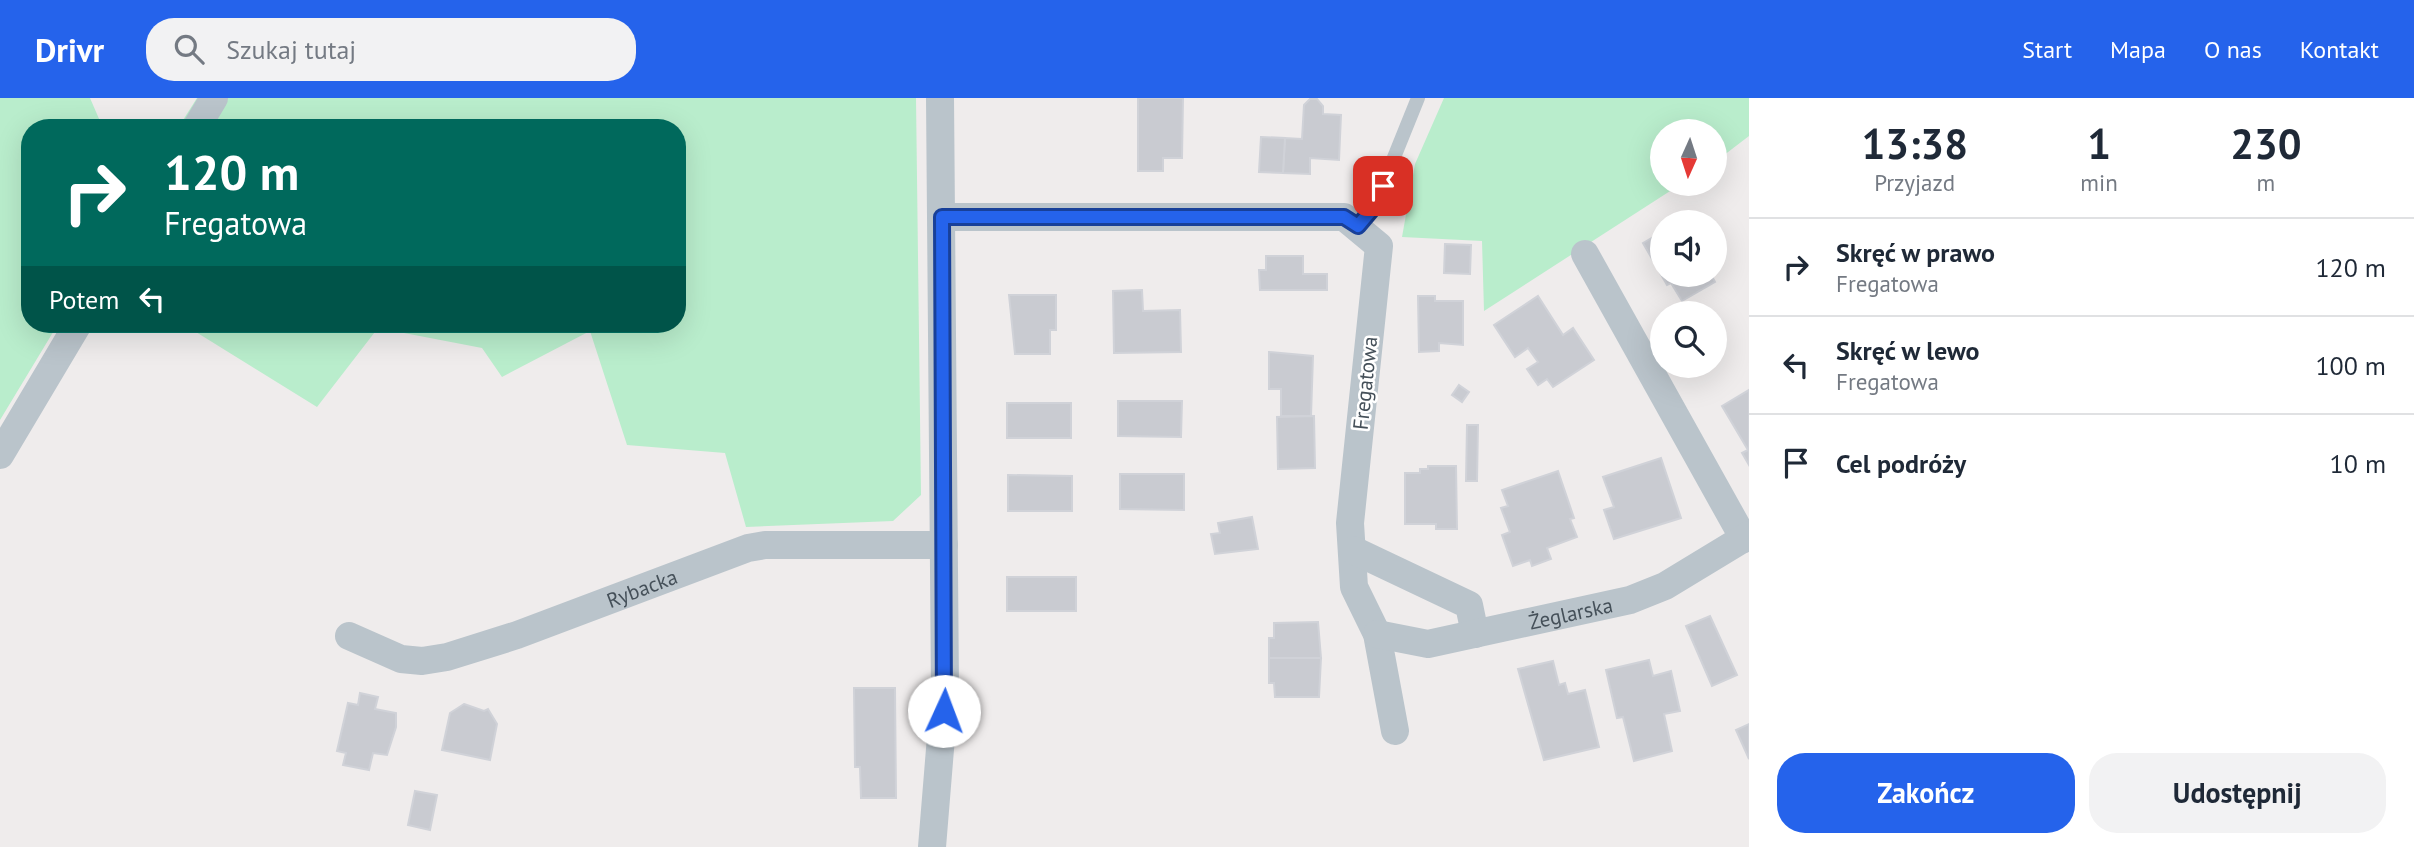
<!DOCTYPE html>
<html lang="pl">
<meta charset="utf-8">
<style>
:root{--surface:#fff;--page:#f2f2f3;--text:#1f2937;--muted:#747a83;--line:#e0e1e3;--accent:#2563eb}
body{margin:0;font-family:"PT Sans",sans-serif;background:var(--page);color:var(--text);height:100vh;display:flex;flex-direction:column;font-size:26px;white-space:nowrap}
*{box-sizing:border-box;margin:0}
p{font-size:23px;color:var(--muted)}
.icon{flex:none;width:38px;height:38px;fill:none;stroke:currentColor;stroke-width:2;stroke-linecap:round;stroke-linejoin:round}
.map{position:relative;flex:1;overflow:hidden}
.sheet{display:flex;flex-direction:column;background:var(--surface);width:665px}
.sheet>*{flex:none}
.guide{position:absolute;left:21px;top:21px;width:665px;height:214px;border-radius:28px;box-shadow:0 7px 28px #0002;background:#00695c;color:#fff;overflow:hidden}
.needle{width:46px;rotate:183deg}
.fabs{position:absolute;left:1650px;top:21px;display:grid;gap:14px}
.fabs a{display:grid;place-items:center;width:77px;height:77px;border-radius:50%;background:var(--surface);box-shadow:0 7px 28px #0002;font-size:35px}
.pin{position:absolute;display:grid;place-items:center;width:60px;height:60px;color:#fff;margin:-30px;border-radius:14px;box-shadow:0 4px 10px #0006}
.me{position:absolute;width:77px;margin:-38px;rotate:2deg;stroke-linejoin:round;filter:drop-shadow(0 0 5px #0008)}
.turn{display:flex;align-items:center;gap:24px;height:147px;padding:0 28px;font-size:32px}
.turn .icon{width:91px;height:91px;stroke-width:2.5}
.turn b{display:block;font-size:49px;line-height:60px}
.then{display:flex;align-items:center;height:66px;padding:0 28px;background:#0003;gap:14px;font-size:26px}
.eta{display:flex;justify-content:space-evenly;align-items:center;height:119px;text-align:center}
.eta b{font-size:42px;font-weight:600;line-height:49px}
.cta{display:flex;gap:14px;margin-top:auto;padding:14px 28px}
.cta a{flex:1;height:80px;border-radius:28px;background:var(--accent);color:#fff;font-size:28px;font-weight:600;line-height:80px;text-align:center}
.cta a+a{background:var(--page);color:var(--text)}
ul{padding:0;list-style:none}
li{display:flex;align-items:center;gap:21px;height:98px;padding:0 28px;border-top:2px solid var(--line)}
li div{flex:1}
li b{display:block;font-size:26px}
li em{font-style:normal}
header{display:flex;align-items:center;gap:42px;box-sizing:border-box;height:98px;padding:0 35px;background:var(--accent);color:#fff}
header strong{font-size:33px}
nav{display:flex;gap:38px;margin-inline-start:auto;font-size:24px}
.search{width:490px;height:63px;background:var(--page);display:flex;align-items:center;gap:18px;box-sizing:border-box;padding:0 24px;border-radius:28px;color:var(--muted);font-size:26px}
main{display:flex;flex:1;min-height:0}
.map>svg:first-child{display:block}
.green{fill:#b9edcc}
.building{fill:#c9cbd1;stroke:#d0d2d8;stroke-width:2}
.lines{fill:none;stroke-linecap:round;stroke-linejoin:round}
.lane{stroke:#bac4cb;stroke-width:14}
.street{stroke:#bac4cb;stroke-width:28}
.route-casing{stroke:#184099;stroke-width:18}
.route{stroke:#2563eb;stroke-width:12}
.labels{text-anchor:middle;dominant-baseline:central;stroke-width:5;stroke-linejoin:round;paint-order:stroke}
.street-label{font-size:21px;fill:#455059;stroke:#fff}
</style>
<header>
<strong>Drivr</strong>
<div class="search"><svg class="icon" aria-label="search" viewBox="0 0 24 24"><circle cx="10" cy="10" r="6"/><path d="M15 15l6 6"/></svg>Szukaj tutaj</div>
<nav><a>Start</a><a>Mapa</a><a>O nas</a><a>Kontakt</a></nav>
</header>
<main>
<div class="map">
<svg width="1749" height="749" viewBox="0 0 1749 749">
<rect width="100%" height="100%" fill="#efecec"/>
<g class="green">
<path d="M0 0H90L103 30H30V226H58L0 322Z"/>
<path d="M197 0H916L921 397 893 423 746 429 725 355 627 347 590 233 502 279 482 250 378 230 317 309 183 226H677V30H178Z"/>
<path d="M1444 0H1749V38L1715 64V33H1662V86H1681L1484 213 1482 143 1402 139 1415 66Z"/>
</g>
<g class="building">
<path d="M1138 0H1183L1182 60H1163V73H1138Z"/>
<path d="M1310 1H1317L1323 8V16L1341 17 1339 62 1310 60V76L1283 75 1285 40 1302 41 1304 7Z"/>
<path d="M1261 39 1285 40 1283 75 1259 74Z"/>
<path d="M1662 134V177H1711L1715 184 1682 203 1671 185 1667 187 1643 145Z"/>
<path d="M1445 146 1471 147 1470 176 1444 175Z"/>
<path d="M1266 158H1303V176H1327V192H1260L1259 172H1266Z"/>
<path d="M1142 192 1143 213 1180 212 1181 254 1114 255 1113 193Z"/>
<path d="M1009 197H1056V232H1050V256H1015Z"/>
<path d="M1418 198H1435V203H1463V247L1439 245V253L1419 254Z"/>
<path d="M1538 198 1563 237 1573 230 1594 262 1553 289 1547 281 1538 287 1527 271 1538 264 1528 250 1515 259 1494 227Z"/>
<path d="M1269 254 1313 258 1311 318H1281V291H1269Z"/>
<path d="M1459 287 1469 294 1462 304 1452 297Z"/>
<path d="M1749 292V367L1742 355 1748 352 1722 308Z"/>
<path d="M1118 303H1182L1181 339 1118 338Z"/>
<rect x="1007" y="305" width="64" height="35"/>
<path d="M1314 318 1315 370 1278 371 1277 319Z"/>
<path d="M1467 327H1478L1477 383H1466Z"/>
<path d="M1661 360 1681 420 1614 441 1604 412 1614 409 1603 379Z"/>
<path d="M1428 368H1456L1457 431H1436V426H1405V375H1420V371H1428Z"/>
<path d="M1558 373 1574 420 1570 421 1577 439 1547 450 1551 461 1532 468 1530 462 1513 468 1502 437 1510 434 1501 410 1508 408 1502 392Z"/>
<path d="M1120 376H1184V412L1120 411Z"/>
<path d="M1008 377 1072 378V413H1008Z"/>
<path d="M1252 419 1258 451 1215 456 1211 436 1220 435 1218 425Z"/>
<rect x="1007" y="479" width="69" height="34"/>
<path d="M1710 518 1737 577 1712 588 1686 528Z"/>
<path d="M1318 524 1321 560H1269V540H1274V525Z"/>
<path d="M1269 560H1321L1319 599H1275L1274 585H1269Z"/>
<path d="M1649 562 1653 578 1671 573 1680 613 1664 616 1672 653 1634 663 1623 619 1617 620 1606 572Z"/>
<path d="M1553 563 1559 587 1565 585 1568 596 1585 592 1599 649 1544 662 1518 571Z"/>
<path d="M854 590H895L896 700H861L860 669H855Z"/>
<path d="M360 595 378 599 375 611 396 615V629L387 657 373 655 369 672 343 667 346 655 337 653 348 605 358 607Z"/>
<path d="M464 606 484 613 488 611 497 626 490 662 442 652 450 615Z"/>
<path d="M1749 626V661L1736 632Z"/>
<path d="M415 693 437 697 430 732 408 727Z"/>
</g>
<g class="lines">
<path class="lane" d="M1358 128 1374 109 1418 0"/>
<g class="street">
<path d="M196 30 214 0"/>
<path d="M942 119H1344L1379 148 1350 425 1354 489 1377 536 1395 633"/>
<path d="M1585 156 1744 441"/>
<path d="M0 357 78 226"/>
<path d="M1353 452 1469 507 1475 536"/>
<path id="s1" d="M1377 536 1428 546 1630 502 1665 488 1749 437"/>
<path id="s2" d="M349 538 401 561 422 563 447 559 517 537 748 450 765 447H944"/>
<path d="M932 749 945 590 940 0"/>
</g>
</g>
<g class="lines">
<defs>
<path id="route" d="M944 613 942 119H1344L1358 128 1374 109 1383 88"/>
</defs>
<use href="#route" class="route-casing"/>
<use href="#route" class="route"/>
</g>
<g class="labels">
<g class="street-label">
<text transform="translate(1365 285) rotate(-84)">Fregatowa</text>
<text stroke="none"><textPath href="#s2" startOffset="310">Rybacka</textPath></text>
<text stroke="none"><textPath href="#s1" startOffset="198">Żeglarska</textPath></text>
</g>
</g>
</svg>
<div class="fabs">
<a><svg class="needle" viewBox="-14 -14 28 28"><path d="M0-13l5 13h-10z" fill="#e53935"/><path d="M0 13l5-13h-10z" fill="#747a83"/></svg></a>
<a><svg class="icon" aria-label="sound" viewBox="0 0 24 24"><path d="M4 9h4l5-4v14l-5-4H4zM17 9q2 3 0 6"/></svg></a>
<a><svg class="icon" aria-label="search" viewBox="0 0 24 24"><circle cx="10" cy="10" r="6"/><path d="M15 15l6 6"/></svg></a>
</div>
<div class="pin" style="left:1383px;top:88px;background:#d93025"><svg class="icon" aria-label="arrive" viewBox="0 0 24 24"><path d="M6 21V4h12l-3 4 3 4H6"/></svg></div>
<svg class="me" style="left:944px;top:613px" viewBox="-20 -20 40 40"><circle r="19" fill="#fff"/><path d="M0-13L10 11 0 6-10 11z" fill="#2563eb"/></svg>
<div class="guide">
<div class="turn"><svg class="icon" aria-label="right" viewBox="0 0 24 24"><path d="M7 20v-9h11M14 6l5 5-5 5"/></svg><div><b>120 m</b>Fregatowa</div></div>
<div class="then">Potem<svg class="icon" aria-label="left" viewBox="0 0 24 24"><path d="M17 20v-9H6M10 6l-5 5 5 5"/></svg></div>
</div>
</div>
<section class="sheet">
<div class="eta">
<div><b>13:38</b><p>Przyjazd</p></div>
<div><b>1</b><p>min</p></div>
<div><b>230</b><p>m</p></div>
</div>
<ul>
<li><svg class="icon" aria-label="right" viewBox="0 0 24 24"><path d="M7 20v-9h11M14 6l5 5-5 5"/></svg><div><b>Skręć w prawo</b><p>Fregatowa</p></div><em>120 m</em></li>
<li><svg class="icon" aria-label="left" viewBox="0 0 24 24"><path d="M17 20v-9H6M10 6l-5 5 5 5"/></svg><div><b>Skręć w lewo</b><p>Fregatowa</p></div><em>100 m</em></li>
<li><svg class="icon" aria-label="arrive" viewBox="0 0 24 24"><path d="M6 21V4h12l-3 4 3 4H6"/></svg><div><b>Cel podróży</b></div><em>10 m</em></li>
</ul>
<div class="cta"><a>Zakończ</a><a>Udostępnij</a></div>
</section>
</main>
